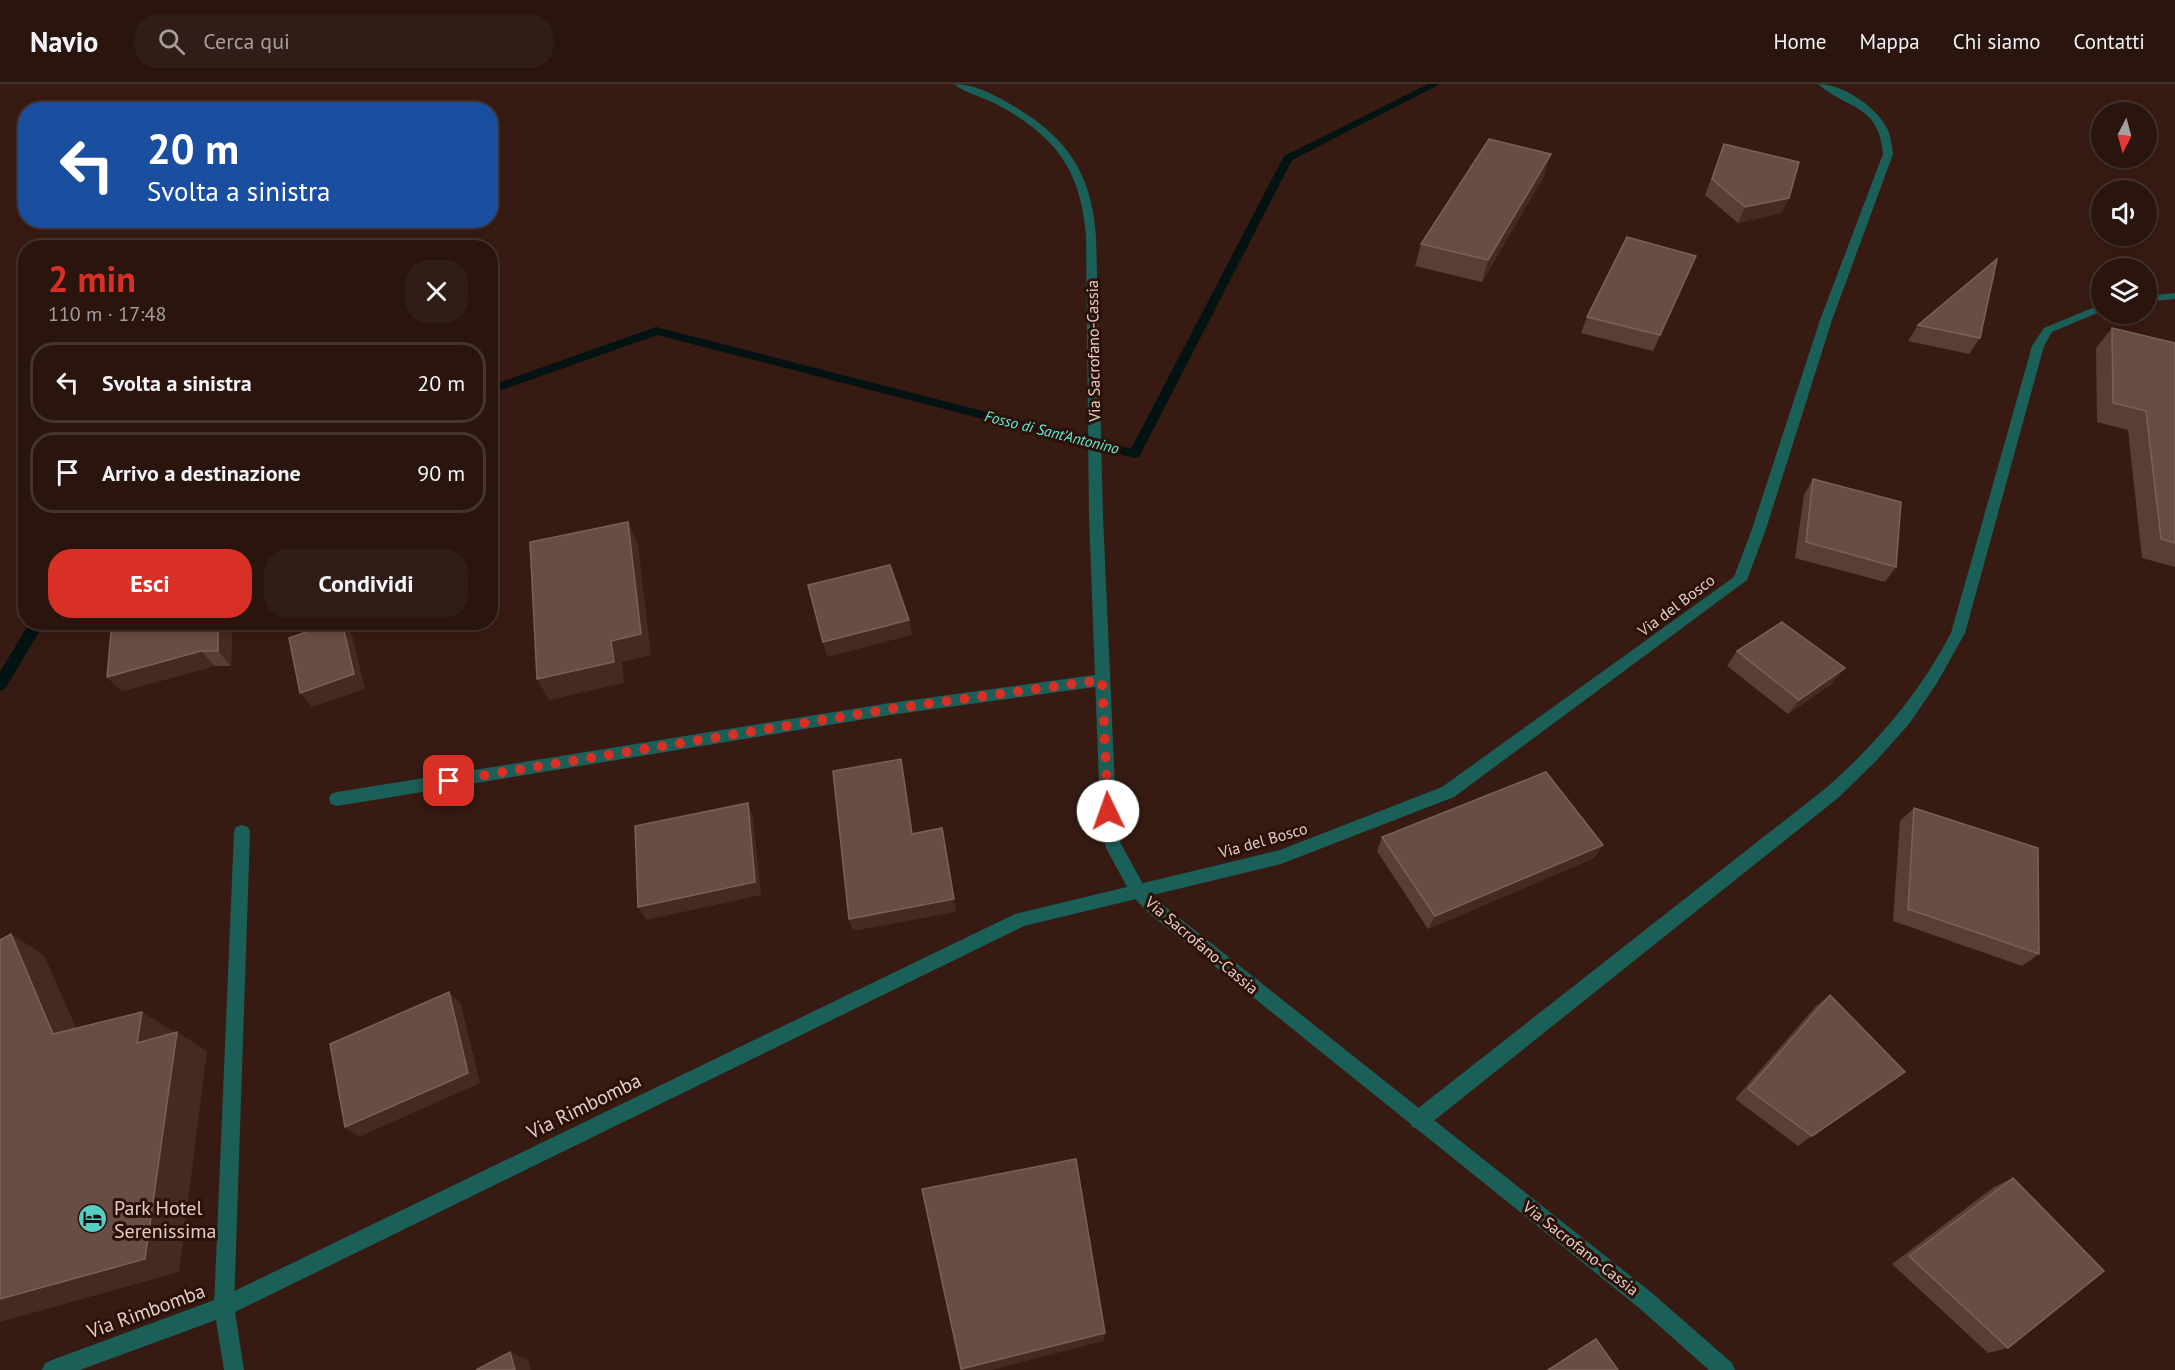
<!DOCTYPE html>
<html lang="it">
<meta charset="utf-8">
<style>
:root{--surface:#29140e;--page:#311d17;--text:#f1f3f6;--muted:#a59e9e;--line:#45332e;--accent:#d93025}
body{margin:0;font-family:"PT Sans",sans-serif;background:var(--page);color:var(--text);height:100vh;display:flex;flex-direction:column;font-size:22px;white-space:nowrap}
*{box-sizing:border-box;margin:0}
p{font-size:20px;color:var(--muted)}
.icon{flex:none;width:33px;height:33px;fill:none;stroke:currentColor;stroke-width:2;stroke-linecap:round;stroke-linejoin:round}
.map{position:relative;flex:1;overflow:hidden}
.sheet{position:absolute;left:18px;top:156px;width:480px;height:390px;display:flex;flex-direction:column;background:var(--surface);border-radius:24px;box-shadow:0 3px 9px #0003,0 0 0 2px var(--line)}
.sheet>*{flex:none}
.hud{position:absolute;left:18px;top:18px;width:480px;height:126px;border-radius:24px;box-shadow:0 3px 9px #0003,0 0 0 2px var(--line);background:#1a4fa0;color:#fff;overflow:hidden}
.needle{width:39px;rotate:186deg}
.tools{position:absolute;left:2091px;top:18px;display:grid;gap:12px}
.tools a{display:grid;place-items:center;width:66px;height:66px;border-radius:50%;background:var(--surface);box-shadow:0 3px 9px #0003,0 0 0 2px var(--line);font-size:30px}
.pin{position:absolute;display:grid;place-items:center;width:51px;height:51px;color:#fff;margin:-26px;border-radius:12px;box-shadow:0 3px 9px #0006}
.me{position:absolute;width:66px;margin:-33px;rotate:357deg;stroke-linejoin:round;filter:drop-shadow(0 0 4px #0008)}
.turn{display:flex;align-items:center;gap:21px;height:126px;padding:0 30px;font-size:27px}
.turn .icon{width:78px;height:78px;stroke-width:2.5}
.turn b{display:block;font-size:42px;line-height:51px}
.round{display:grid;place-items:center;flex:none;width:63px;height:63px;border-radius:24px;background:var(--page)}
.overview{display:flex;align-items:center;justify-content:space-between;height:102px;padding:0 30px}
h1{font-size:36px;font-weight:800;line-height:45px;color:var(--accent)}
.cta{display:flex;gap:12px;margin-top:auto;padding:12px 30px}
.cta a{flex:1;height:69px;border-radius:24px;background:var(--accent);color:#fff;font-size:24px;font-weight:800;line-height:69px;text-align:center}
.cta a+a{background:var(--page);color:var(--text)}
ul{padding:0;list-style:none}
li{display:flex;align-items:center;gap:18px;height:81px;margin:0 12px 9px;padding:0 18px;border:3px solid var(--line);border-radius:24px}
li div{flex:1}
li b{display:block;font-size:22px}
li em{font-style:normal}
header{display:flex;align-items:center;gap:36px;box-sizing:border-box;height:84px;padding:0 30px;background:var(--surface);border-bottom:2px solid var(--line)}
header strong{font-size:28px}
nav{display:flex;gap:33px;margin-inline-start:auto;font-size:21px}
.search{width:420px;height:54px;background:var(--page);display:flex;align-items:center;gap:15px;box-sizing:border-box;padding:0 21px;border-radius:24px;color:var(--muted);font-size:22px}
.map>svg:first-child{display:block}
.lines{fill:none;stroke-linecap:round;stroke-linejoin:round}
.stream{fill:#021311;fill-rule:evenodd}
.service{fill:#1b5f59;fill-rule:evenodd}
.minor{fill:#1b5f59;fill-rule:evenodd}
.tertiary{fill:#1b5f59;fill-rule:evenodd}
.wall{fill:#5a3d34}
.shaded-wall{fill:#462920}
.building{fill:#694c44;stroke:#7c6058;stroke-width:1.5}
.route{stroke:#d93025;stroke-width:10;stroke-dasharray:0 18}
.labels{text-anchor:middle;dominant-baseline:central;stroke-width:6;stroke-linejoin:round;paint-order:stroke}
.far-water-label{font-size:15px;font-style:italic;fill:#5eefe0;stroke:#2c1109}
.street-label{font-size:16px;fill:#e1cdc7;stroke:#2c1109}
.near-street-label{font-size:20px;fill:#e1cdc7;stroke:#2c1109}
.near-poi-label{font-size:20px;fill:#e1cdc7;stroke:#2c1109;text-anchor:start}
</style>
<header>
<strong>Navio</strong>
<div class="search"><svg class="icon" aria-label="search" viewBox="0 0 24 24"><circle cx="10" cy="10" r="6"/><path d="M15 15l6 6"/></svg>Cerca qui</div>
<nav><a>Home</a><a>Mappa</a><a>Chi siamo</a><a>Contatti</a></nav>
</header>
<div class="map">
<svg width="2175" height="1286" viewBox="0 0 2175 1286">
<rect width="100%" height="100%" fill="#371b12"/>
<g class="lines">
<g class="stream">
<path d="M1428 0H1440L1292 76 1139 373 1135 374 657 251 490 310V302L656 243 1131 365 1284 72Z"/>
<path d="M30 538H45L5 605 0 607V588Z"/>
</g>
<g class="service">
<path d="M2175 209V215L2146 218V212Z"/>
<path d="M2102 220V227L2052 248 2044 262 1965 549 1937 599 1909 640 1876 677 1838 714 1426 1043 1419 1045 1412 1043 1410 1036 1412 1029 1826 704C1877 659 1919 610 1951 549L2032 262 2044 244Z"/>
<path d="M242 741 248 743 250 748 234 1223 231 1230 224 1233 217 1230 214 1223 234 748 236 743Z"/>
</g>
<g class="minor">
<path d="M1818 0C1843 0 1877 23 1888 46 1891 54 1892 62 1893 70L1832 236 1766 445 1747 496 1454 713 1281 780 1024 842 235 1228 244 1286H224L216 1236 80 1286H42L45 1279 52 1276 220 1214 1015 830 1280 766 1442 703 1734 493 1752 445 1820 236 1883 70C1879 20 1848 26 1818 0Z"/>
<path d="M1102 590 1107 592 1109 596 1107 600 1102 602 890 631 337 722 331 720 329 715 331 710 337 708 890 619Z"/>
</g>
<path class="tertiary" d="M954 0C974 0 993 10 1010 20 1066 52 1091 87 1096 152L1103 432 1116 727 1120 758 1144 802 1163 821 1652 1209 1732 1279 1735 1286H1709L1638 1223 1151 831 1132 812 1106 764 1100 727 1089 432 1086 152C1081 86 1055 51 996 20 983 13 965 9 954 0Z"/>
</g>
<g class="wall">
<path d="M1724 60 1789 114 1781 129 1738 139 1705 111Z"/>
<path d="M1544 92 1482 198 1415 182 1421 160Z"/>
<path d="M1696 172 1653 267 1581 249 1587 233Z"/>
<path d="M1918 241 1980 254 1969 270 1908 257Z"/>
<path d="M2112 244 2175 259V483L2142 474 2128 346 2097 338 2096 264Z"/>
<path d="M1813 395 1896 483 1885 498 1795 474 1804 411Z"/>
<path d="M232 538 231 582H215L122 607 107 593Z"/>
<path d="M1737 567 1833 599 1788 630 1727 582Z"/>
<path d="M1914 724 2039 870 2022 882 1893 837 1900 737Z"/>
<path d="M1382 753 1603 761 1594 774 1428 845 1377 767Z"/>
<path d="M1830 911 1812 1052 1798 1062 1735 1015 1816 922Z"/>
<path d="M2013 1094 2008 1264 1988 1269 1892 1180 1994 1103Z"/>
<path d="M1596 1255 1618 1286H1547L1585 1261Z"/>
</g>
<g class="shaded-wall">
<path d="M1551 70 1544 92 1482 198 1488 176Z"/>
<path d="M1789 114 1781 129 1738 139 1745 123Z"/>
<path d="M628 438 638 460 651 571 622 578 624 599 549 616 537 595 611 557Z"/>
<path d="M909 536 912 551 827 573 823 558Z"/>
<path d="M218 538H232L231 582 218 567Z"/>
<path d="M342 538H343L352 551 365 605 312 623 300 609Z"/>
<path d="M201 567 215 582 122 607 107 593Z"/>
<path d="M1845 584 1833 599 1788 630 1799 616Z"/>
<path d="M901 675 904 689 915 764 912 750Z"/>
<path d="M748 719 753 733 761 811 646 836 638 823Z"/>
<path d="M942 744 956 828 853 847 849 835Z"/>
<path d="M1603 761 1594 774 1428 845 1435 832Z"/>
<path d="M11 850 44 871 87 969 53 950Z"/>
<path d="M449 908 461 920 480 999 359 1053 345 1043Z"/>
<path d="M142 928 173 947 168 977 137 959Z"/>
<path d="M177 948 207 967 179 1188 0 1238V1215Z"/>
<path d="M1105 1249 1104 1257 991 1286H962L961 1285Z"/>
<path d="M510 1268 528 1276 531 1286H515Z"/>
</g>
<g class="building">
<path d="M1489 55 1551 70 1488 176 1421 160Z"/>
<path d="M1724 60 1799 78 1789 114 1745 123 1712 95Z"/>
<path d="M1627 153 1696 172 1660 251 1587 233Z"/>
<path d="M1997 175 1980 254 1918 241Z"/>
<path d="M2112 244 2175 259V459L2161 455 2146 327 2113 319Z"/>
<path d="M1813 395 1901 418 1896 483 1806 458Z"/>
<path d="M628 438 641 550 611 557 614 578 537 595 530 458Z"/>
<path d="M890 481 909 536 823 558 808 501Z"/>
<path d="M112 538H218V567H201L107 593Z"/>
<path d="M335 538H342L354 590 300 609 289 554Z"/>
<path d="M1782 538 1845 584 1799 616 1737 567Z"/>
<path d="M901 675 912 750 942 744 954 815 849 835 833 687Z"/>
<path d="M1546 688 1603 761 1435 832 1382 753Z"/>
<path d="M748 719 755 798 638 823 635 742Z"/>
<path d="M1914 724 2038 764 2039 870 1908 825Z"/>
<path d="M11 850 53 950 142 928 137 959 177 948 145 1175 0 1215V856Z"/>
<path d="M449 908 468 989 345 1043 330 960Z"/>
<path d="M1830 911 1905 988 1812 1052 1748 1005Z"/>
<path d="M1076 1075 1105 1249 961 1285 922 1105Z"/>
<path d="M2013 1094 2104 1187 2008 1264 1909 1172Z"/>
<path d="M1596 1255 1618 1286H1548Z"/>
<path d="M510 1268 515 1286H476Z"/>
</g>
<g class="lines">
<path class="route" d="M449 697 890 625 1102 596 1108 727"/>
</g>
<defs>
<symbol id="hotel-disc" viewBox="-11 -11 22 22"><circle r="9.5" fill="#57cec2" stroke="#2c1109"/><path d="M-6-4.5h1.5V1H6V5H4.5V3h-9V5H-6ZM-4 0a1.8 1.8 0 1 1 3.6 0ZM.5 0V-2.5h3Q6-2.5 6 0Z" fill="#111"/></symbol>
</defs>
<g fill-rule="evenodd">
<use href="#hotel-disc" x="76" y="1118" width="33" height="33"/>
</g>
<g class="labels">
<g class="far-water-label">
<text transform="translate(1052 348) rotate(14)">Fosso di Sant'Antonino</text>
</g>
<g class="street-label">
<text transform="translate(1093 267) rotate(-91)">Via Sacrofano-Cassia</text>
<text transform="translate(1676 521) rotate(-37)">Via del Bosco</text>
<text transform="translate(1263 756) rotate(-16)">Via del Bosco</text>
<text transform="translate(1202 861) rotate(40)">Via Sacrofano-Cassia</text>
<text transform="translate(1581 1164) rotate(38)">Via Sacrofano-Cassia</text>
</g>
<g class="near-street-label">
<text transform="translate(584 1022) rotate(-26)">Via Rimbomba</text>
<text transform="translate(146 1227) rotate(-20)">Via Rimbomba</text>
</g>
<g class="near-poi-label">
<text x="114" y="1124">Park Hotel<tspan x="114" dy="23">Serenissima</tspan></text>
</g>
</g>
</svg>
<div class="tools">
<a><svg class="needle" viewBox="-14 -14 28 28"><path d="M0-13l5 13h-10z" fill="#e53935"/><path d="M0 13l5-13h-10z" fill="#a59e9e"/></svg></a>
<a><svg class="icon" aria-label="sound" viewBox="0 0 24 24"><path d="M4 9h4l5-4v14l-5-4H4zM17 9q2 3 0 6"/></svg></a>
<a><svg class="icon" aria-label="layers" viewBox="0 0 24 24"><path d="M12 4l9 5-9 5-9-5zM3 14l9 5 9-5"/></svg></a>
</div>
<div class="pin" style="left:449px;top:697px;background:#d93025"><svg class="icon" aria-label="arrive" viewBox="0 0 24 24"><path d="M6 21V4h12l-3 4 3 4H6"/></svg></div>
<svg class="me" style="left:1108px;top:727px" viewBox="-20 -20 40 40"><circle r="19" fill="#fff"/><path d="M0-13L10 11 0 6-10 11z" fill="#d93025"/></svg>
<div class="hud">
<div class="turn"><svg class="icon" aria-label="left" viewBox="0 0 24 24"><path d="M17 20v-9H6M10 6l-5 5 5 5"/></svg><div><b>20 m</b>Svolta a sinistra</div></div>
</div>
<section class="sheet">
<div class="overview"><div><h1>2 min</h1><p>110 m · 17:48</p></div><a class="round"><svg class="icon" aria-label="close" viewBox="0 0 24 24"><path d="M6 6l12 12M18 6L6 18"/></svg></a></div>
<ul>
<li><svg class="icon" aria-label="left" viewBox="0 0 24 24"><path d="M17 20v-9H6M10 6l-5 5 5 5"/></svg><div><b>Svolta a sinistra</b></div><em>20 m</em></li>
<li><svg class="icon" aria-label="arrive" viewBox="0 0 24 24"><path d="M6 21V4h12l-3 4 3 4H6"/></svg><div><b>Arrivo a destinazione</b></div><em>90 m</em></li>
</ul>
<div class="cta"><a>Esci</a><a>Condividi</a></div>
</section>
</div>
